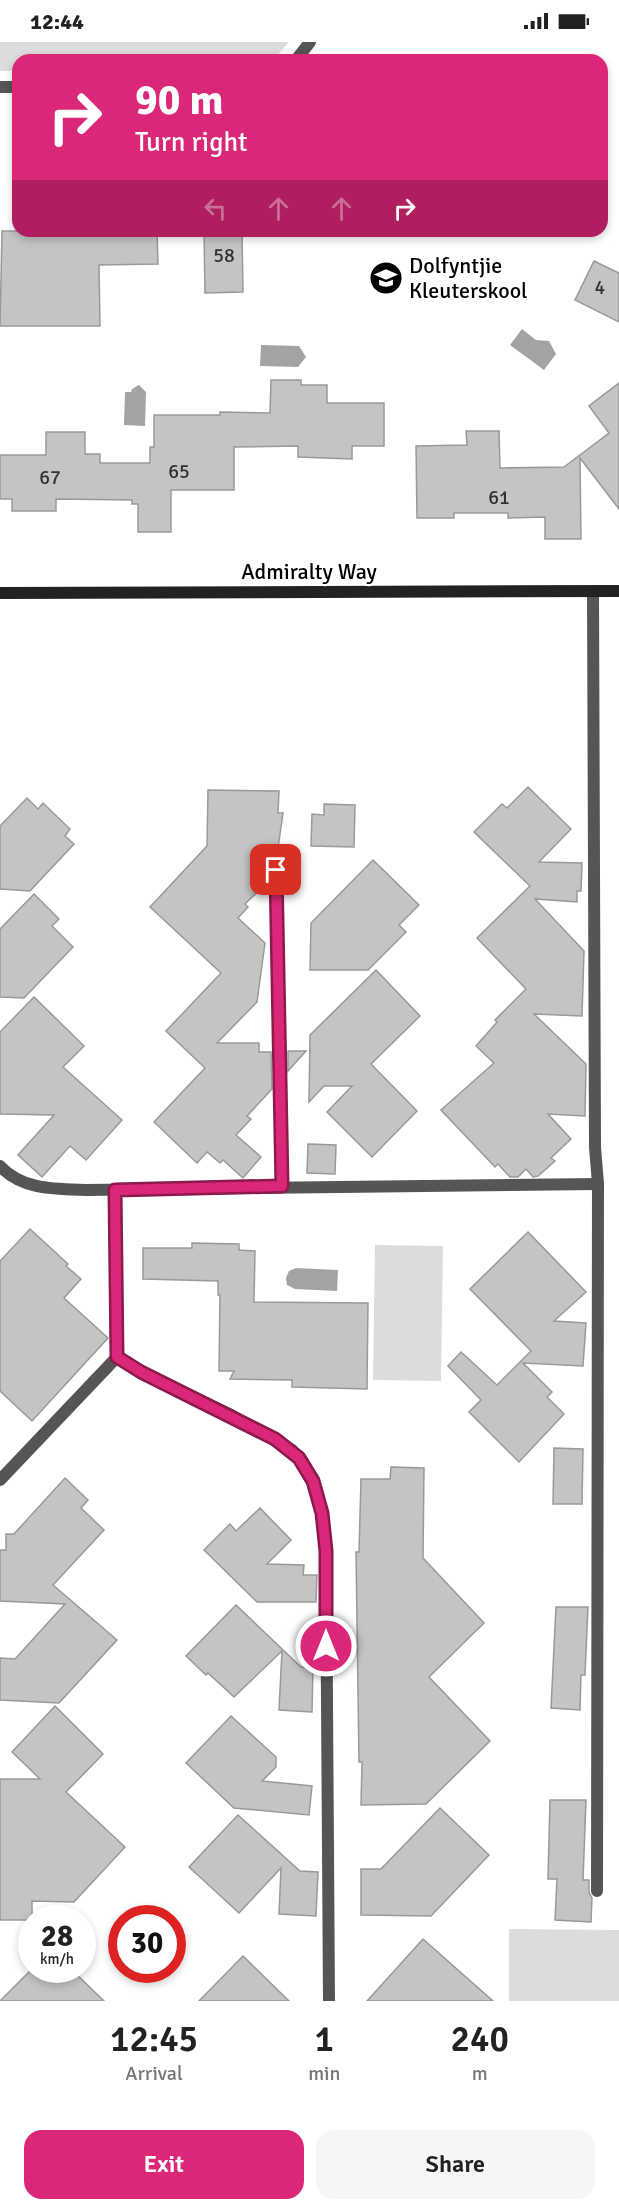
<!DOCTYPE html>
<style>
:root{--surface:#fff;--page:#f6f6f6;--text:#222;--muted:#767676;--accent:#db2777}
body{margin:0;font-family:Signika,sans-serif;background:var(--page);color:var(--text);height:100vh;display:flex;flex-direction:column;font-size:22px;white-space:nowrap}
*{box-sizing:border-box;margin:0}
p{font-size:20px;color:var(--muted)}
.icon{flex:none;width:33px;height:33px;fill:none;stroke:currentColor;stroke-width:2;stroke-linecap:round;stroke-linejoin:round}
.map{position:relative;height:1959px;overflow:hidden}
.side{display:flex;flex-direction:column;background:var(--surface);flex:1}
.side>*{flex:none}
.guide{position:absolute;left:12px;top:12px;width:596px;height:183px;border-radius:18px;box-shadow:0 3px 9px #0003;background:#db2777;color:#fff;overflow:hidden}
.speed{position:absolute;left:18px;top:1863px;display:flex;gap:12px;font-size:30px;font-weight:700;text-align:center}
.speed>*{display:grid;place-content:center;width:78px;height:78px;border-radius:50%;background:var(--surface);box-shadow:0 3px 9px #0003;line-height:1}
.speed small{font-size:15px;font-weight:400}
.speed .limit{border:9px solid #d22;background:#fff;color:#111}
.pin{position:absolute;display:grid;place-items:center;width:51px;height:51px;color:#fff;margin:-26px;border-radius:12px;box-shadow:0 3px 9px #0006}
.me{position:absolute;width:66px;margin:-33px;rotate:0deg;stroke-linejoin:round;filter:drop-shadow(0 0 4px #0008)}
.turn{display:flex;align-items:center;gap:21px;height:126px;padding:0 24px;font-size:27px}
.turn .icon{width:78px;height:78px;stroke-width:2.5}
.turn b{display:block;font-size:42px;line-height:51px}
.lanes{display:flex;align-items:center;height:57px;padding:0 24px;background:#0003;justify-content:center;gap:30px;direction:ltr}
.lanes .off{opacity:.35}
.eta{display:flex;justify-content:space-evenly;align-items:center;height:102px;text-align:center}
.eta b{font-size:36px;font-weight:600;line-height:42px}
.primary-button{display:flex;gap:12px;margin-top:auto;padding:12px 24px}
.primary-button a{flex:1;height:69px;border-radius:18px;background:var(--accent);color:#fff;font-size:24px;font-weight:600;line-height:69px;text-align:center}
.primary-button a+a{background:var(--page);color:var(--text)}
.status{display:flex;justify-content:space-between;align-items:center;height:42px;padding:0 30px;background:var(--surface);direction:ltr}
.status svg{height:16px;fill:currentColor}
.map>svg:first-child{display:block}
.green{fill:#dcdcdc}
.water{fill:#a3a3a3}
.building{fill:#c4c4c4;stroke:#999;stroke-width:1.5}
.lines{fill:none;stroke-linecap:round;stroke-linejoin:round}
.minor{stroke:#555;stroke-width:12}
.secondary{stroke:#222;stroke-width:12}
.route-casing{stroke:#8e194d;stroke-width:15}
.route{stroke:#db2777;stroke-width:10}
.labels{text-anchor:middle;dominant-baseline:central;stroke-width:4.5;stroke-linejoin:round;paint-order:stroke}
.number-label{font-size:20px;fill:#313131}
.poi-label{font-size:22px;fill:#000;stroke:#fff;text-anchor:start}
.street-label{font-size:22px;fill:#000;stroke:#fff}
</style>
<div class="status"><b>12:44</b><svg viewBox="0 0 49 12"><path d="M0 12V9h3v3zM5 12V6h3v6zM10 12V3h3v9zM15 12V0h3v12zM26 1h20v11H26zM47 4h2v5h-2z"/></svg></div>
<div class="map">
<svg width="619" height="1959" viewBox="0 0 619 1959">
<rect width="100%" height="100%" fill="#fff"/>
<g class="green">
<path d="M0 0H289L276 15 267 18H18V29H0Z"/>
<path d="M375 1203 443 1204 441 1339 373 1338Z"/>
<path d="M509 1887 619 1888V1959H509Z"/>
</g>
<g class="water">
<path d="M522 287 536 298 549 299 556 312 544 328 510 303Z"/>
<path d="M261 303 299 304 306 315 298 325 260 324Z"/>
<path d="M139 343 146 350 145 384 124 383 125 350H131L132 347Z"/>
<path d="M296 1226 338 1228 337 1249 295 1247 287 1243 286 1236 289 1229Z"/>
</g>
<g class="building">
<path d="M2 189H157L158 222 99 223 100 284H0Z"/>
<path d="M204 189H242L243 250 205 251Z"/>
<path d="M594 219 619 231V280L575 258Z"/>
<path d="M271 338H301V343H327V361H384V404H352V417L298 415V404L234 405V448H171V490H138V462H132V458L56 457V469H12V457H0V413H46V390H85V412H100V421H150V405H154V373H220V370L270 371Z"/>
<path d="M619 341V467L580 416 581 497H545V475L508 476V471H454V476H417L416 404 467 403 466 389H499L500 426 564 425 609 391 589 364Z"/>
<path d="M528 745 571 787 539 820 582 821 581 849H577V860L535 857 584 909 582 974 534 972 586 1022 585 1074 548 1072 571 1097 551 1116 555 1119 538 1134 533 1135 526 1127 518 1135H510L498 1122 495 1125 441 1068 494 1021 476 1004 497 980 495 978 526 947 477 896 530 844 474 790 502 762 507 766Z"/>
<path d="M208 748 279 749 278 771H283L276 820 269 825 268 840 245 862 248 865 238 876 265 901 257 960 217 1001H259V1010H271L272 1047 247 1074 251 1077 236 1093 261 1115 243 1136 223 1118 220 1121 207 1110 197 1121 154 1080 205 1026 166 989 221 931 150 865 207 804Z"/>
<path d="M27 756 38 767 43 761 70 787 65 794 74 802 30 849 0 847V784Z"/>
<path d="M324 762 355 763 354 805 311 804 312 772 324 773Z"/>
<path d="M373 818 419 863 399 883 406 890 368 928H310L311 881Z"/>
<path d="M34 852 59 877 52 884 73 905 24 956 0 955V887Z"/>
<path d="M376 928 420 974 371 1022 417 1069 372 1115 327 1070 352 1044H324L309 1060 310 993Z"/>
<path d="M34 955 84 1004 63 1025 122 1078 86 1118 70 1104 42 1135 18 1113 54 1073 0 1072V990Z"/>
<path d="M288 1009H306L288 1029Z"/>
<path d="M308 1102 336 1103 335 1132 307 1131Z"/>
<path d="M30 1187 68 1222 66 1224 81 1237 64 1256 108 1296 32 1379 0 1349V1219Z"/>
<path d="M528 1190 586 1250 554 1279 586 1281 583 1324 523 1321 552 1350 547 1355 564 1372 519 1420 469 1370 481 1358 448 1324 461 1310 497 1343 531 1309 470 1247Z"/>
<path d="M192 1201 239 1202V1208L255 1209 254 1260 368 1261 367 1347 292 1345V1338L230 1337 234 1329H219L220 1253H218V1239L143 1237V1206H192Z"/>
<path d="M554 1406 583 1407 582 1462H553Z"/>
<path d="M391 1425 424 1426 423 1516 484 1581 429 1635 490 1699 426 1762 361 1763 362 1720H359L356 1510H359L361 1437H390Z"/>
<path d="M65 1436 88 1458 81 1466 104 1488 53 1543 117 1598 59 1661 0 1658V1616L15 1617 65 1562 0 1559V1508H6V1492H14Z"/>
<path d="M260 1466 291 1498 267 1522 304 1523 303 1533H317L316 1560H257L204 1508 230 1482 236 1489Z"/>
<path d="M236 1563 301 1625 313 1626 312 1670 279 1668 282 1609 234 1655 208 1631 206 1633 186 1614Z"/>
<path d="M556 1565H588L585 1633H581L580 1668 551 1666Z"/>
<path d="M55 1664 103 1712 66 1750 125 1805 74 1860 32 1859V1878H0V1737H40L12 1710Z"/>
<path d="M231 1674 276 1715V1725L262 1739 312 1744 309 1773 234 1766 186 1721Z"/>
<path d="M550 1758H586L583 1838H589V1850L592 1856 591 1880 555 1878 557 1837H548Z"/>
<path d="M440 1766 489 1813 431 1874 361 1873V1827H381Z"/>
<path d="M238 1773 300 1829 318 1830 316 1874 279 1872 281 1826 239 1871 189 1825Z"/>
<path d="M423 1897 493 1959H367Z"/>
<path d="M243 1914 289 1959H199Z"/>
<path d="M31 1928H72L104 1959H0Z"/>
</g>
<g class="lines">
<g class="minor">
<path d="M296 18 310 0"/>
<path d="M0 45H18"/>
<path d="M593 550 595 1105 598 1142 597 1849"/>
<path d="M276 828 282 1144"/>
<path d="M0 1124C22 1148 55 1147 86 1148L598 1142"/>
<path d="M117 1315 141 1330 231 1373 292 1408 299 1416 313 1439 322 1471 326 1509 329 1959"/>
<path d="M0 1438 117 1315 115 1148"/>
</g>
<path class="secondary" d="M0 551 619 549"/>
</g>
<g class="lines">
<defs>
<path id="route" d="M276 828 282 1144 115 1148 117 1315 141 1330 275 1397 299 1416 313 1439 322 1471 326 1509V1604"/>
</defs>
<use href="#route" class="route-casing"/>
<use href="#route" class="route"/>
</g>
<defs>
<symbol id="school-disc" viewBox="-11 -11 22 22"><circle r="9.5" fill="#000" stroke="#fff"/><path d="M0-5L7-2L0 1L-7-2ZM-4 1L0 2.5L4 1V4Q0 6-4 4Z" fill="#fff"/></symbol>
</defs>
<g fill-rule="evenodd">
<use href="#school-disc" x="367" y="217" width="38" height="38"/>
</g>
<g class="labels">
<g class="number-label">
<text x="224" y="213">58</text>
<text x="600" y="245">4</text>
<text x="179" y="429">65</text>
<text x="50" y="435">67</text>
<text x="499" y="455">61</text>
</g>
<g class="poi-label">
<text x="409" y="223">Dolfyntjie<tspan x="409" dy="25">Kleuterskool</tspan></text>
</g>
<g class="street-label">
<text x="309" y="529">Admiralty Way</text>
</g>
</g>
</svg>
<div class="speed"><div>28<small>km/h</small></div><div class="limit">30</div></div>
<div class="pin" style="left:276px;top:828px;background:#d93025"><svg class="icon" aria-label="arrive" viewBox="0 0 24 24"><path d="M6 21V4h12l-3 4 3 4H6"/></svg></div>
<svg class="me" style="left:326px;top:1604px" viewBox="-20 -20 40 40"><circle r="17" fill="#db2777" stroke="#fff" stroke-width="3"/><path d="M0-11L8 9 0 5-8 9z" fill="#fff"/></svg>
<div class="guide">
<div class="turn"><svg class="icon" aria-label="right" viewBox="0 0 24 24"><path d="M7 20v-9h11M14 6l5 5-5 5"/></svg><div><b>90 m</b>Turn right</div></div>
<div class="lanes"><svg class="icon off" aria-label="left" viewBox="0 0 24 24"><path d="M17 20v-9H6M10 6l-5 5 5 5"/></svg><svg class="icon off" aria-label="ahead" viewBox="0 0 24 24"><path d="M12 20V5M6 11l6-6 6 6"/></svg><svg class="icon off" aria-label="ahead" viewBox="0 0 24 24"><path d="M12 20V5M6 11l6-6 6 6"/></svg><svg class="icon" aria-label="right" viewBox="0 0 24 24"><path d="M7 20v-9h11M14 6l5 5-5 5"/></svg></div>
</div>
</div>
<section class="side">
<div class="eta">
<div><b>12:45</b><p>Arrival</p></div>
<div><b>1</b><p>min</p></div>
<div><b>240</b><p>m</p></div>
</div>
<div class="primary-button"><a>Exit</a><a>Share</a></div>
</section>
